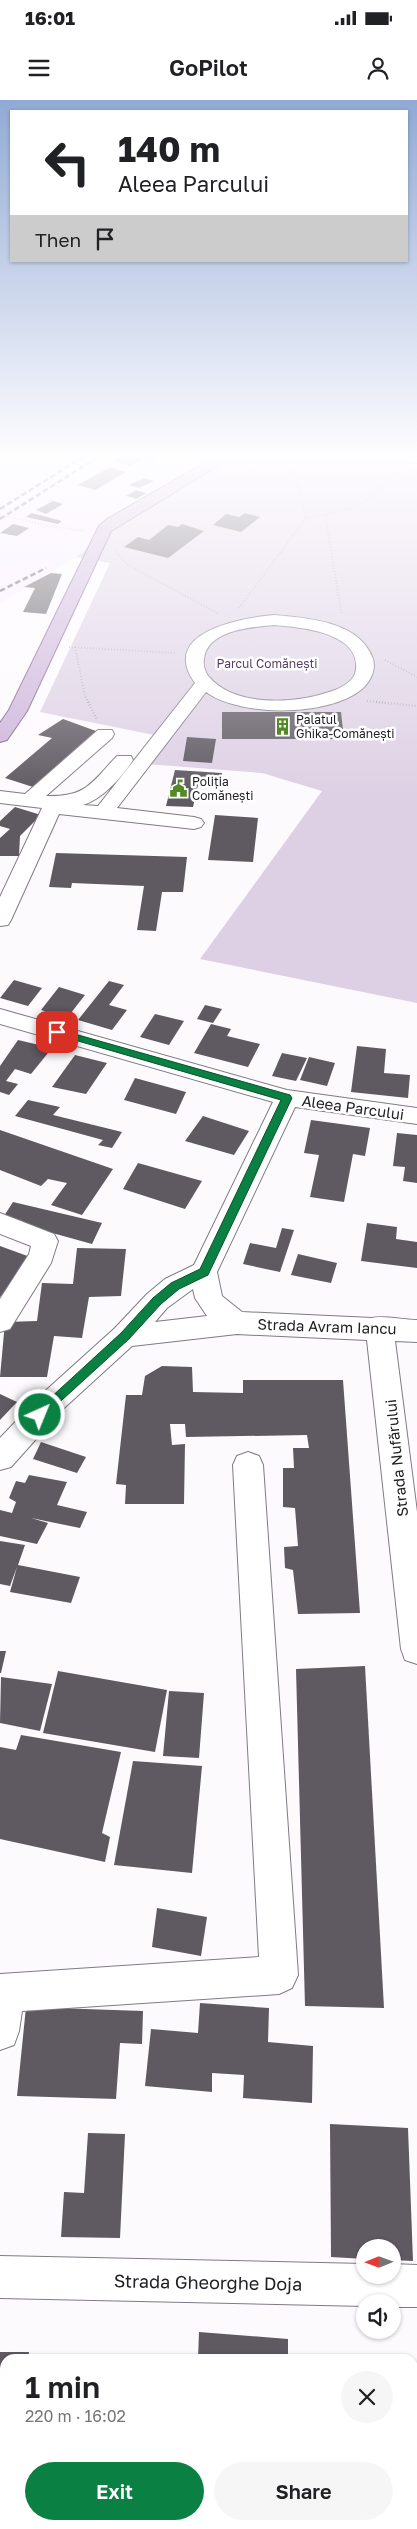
<!DOCTYPE html>
<meta charset="utf-8">
<style>
:root{--surface:#fff;--page:#f6f6f6;--text:#202124;--muted:#757577;--accent:#0b8043}
body{margin:0;font-family:"Golos Text",sans-serif;background:var(--page);color:var(--text);height:100vh;display:flex;flex-direction:column;font-size:19px;white-space:nowrap}
*{box-sizing:border-box;margin:0}
p{font-size:16px;color:var(--muted)}
.icon{flex:none;width:28px;height:28px;fill:none;stroke:currentColor;stroke-width:2;stroke-linecap:round;stroke-linejoin:round}
.map{position:relative;flex:1;overflow:hidden}
.panel{position:absolute;left:0px;top:2254px;width:418px;height:176px;display:flex;flex-direction:column;background:var(--surface);border-radius:15px 15px 0 0;box-shadow:0 1px 4px #0004}
.panel>*{flex:none}
.top-card{position:absolute;left:10px;top:10px;width:398px;height:152px;border-radius:0px;box-shadow:0 1px 4px #0004;background:#fff;color:var(--text);overflow:hidden}
.needle{width:32px;rotate:269deg}
.buttons{position:absolute;left:356px;top:2139px;display:grid;gap:10px}
.buttons a{display:grid;place-items:center;width:45px;height:45px;border-radius:50%;background:var(--surface);box-shadow:0 1px 4px #0004;font-size:25px}
.pin{position:absolute;display:grid;place-items:center;width:42px;height:42px;color:#fff;margin:-21px;border-radius:10px;box-shadow:0 2px 8px #0006}
.me{position:absolute;width:55px;margin:-28px;rotate:44deg;stroke-linejoin:round;filter:drop-shadow(0 0 4px #0008)}
.turn{display:flex;align-items:center;gap:18px;height:105px;padding:0 25px;font-size:22px}
.turn .icon{width:65px;height:65px;stroke-width:2.5}
.turn b{display:block;font-size:35px;line-height:42px}
.then{display:flex;align-items:center;height:48px;padding:0 25px;background:#0003;gap:10px;font-size:19px}
.round{display:grid;place-items:center;flex:none;width:52px;height:52px;border-radius:26px;background:var(--page)}
.summary{display:flex;align-items:center;justify-content:space-between;height:85px;padding:0 25px}
h1{font-size:30px;font-weight:600;line-height:38px}
.action{display:flex;gap:10px;margin-top:auto;padding:10px 25px}
.action a{flex:1;height:58px;border-radius:30px;background:var(--accent);color:#fff;font-size:20px;font-weight:600;line-height:58px;text-align:center}
.action a+a{background:var(--page);color:var(--text)}
.status{display:flex;justify-content:space-between;align-items:center;height:35px;padding:0 25px;background:var(--surface);direction:ltr}
.status svg{height:14px;fill:currentColor}
header{display:flex;justify-content:space-between;align-items:center;height:65px;padding:0 25px;background:var(--surface);font-size:22px;font-weight:600}
.map>svg:first-child{display:block}
.built{fill:#f9edff}
.green{fill:#ddd0e4}
.building{fill:#5f5962}
.lines{fill:none;stroke-linecap:round;stroke-linejoin:round}
.minor-casing{stroke:#807a84;stroke-width:2}
.major-casing{stroke:#7b5f8a;stroke-width:2}
.path-far1{stroke:#959296;stroke-width:2;stroke-dasharray:0.5 2.5;stroke-linecap:butt}
.path{stroke:#959296;stroke-width:2.5;stroke-dasharray:0.5 2.5;stroke-linecap:butt}
.minor{fill:#fff;fill-rule:evenodd}
.major{fill:#cdb3da;fill-rule:evenodd}
.rail{stroke:#59575b;stroke-width:2.5;stroke-dasharray:5.5 3;stroke-linecap:butt}
.path-bridge{stroke:#959296;stroke-width:2;stroke-dasharray:0.5 2.5;stroke-linecap:butt}
.route{fill:#0b8043;stroke:#07532c}
.labels{text-anchor:middle;dominant-baseline:central;stroke-width:5;stroke-linejoin:round;paint-order:stroke}
.far-park-label{font-size:12px;fill:#583d66;stroke:#fff}
.far-poi-label{font-size:12px;fill:#222024;stroke:#fff;text-anchor:start}
.street-label{font-size:15px;fill:#222024;stroke:#fff}
.near-street-label{font-size:18px;fill:#222024;stroke:#fff}
</style>
<div class="status"><b>16:01</b><svg viewBox="0 0 49 12"><path d="M0 12V9h3v3zM5 12V6h3v6zM10 12V3h3v9zM15 12V0h3v12zM26 1h20v11H26zM47 4h2v5h-2z"/></svg></div>
<header><svg class="icon" aria-label="menu" viewBox="0 0 24 24"><path d="M4 6h16M4 12h16M4 18h16"/></svg>GoPilot<svg class="icon" aria-label="person" viewBox="0 0 24 24"><circle cx="12" cy="8" r="4"/><path d="M4 21q1-7 8-7t8 7"/></svg></header>
<div class="map">
<svg width="417" height="2429" viewBox="0 0 417 2429">
<rect width="100%" height="100%" fill="#fdfafe"/>
<path class="built" d="M10 357H219L76 457 0 503V363Z"/>
<path class="green" d="M219 357H364L417 365V903L200 859 322 691 262 673 133 663 154 635 40 612 110 463 76 457Z"/>
<g class="building">
<path d="M121 357H158L153 360 144 358 131 366 114 361Z"/>
<path d="M110 367 126 372 95 390 78 385Z"/>
<path d="M144 378 154 381 139 388 129 385Z"/>
<path d="M136 390 146 393 137 399 126 396Z"/>
<path d="M53 401 63 404 46 414 36 410Z"/>
<path d="M32 413 62 421 58 424 26 417Z"/>
<path d="M245 413 260 417 241 432 213 425 226 414 239 417Z"/>
<path d="M13 424 29 428 17 436 0 433Z"/>
<path d="M182 424 204 431 168 458 124 447 138 437 149 440 168 425 178 427Z"/>
<path d="M51 473 62 474 46 514 23 512 35 488 24 487Z"/>
<path d="M222 612H341L344 639H222Z"/>
<path d="M63 619 96 631 33 687 5 678 52 638 38 635Z"/>
<path d="M187 637 216 639 212 663 183 661Z"/>
<path d="M175 670 222 673 219 687 198 685 193 707 166 706Z"/>
<path d="M15 707 41 715 20 736 19 756H0V738L10 729 0 726V721Z"/>
<path d="M215 715 258 718 253 762 208 760Z"/>
<path d="M56 753 187 757 183 792H162L156 831 137 830 144 786 72 783 71 788 49 787Z"/>
<path d="M14 880 42 888 28 906 0 898Z"/>
<path d="M109 881 124 885 109 905 127 910 112 930 78 920Z"/>
<path d="M59 887 85 895 67 918 41 910Z"/>
<path d="M205 905 222 909 213 923 197 919Z"/>
<path d="M155 914 184 921 169 945 140 937Z"/>
<path d="M211 924 231 929 227 936 260 944 248 967 194 953Z"/>
<path d="M18 940 52 948 31 974 15 969 6 981 18 984 9 995 0 992V966Z"/>
<path d="M357 946 386 949 384 973 410 975 408 998 351 992Z"/>
<path d="M282 953 307 958 296 981 272 976Z"/>
<path d="M75 955 107 963 86 994 52 987Z"/>
<path d="M309 957 335 963 327 986 300 980Z"/>
<path d="M135 978 186 992 176 1014 124 1000Z"/>
<path d="M28 1000 60 1007 53 1015 122 1032 112 1048 98 1045 103 1040 15 1016Z"/>
<path d="M203 1016 249 1031 234 1055 185 1041Z"/>
<path d="M311 1020 370 1028 365 1056 353 1054 344 1102 310 1097 319 1055 304 1053Z"/>
<path d="M0 1030 113 1069 82 1115 51 1105 67 1083 48 1079 41 1086 0 1070Z"/>
<path d="M397 1033 417 1035V1083L403 1081 405 1067 393 1066Z"/>
<path d="M138 1063 202 1081 185 1109 123 1089Z"/>
<path d="M13 1102 102 1123 92 1144 2 1119Z"/>
<path d="M367 1123 397 1127 396 1139 417 1142V1168L361 1161Z"/>
<path d="M282 1128 294 1130 280 1172 243 1164 250 1143 276 1148Z"/>
<path d="M0 1146 33 1158 0 1197Z"/>
<path d="M77 1148 126 1149 121 1196 89 1197 82 1238 54 1236 47 1277H0L5 1222 37 1221 42 1183 73 1184Z"/>
<path d="M298 1154 337 1163 331 1183 291 1175Z"/>
<path d="M162 1266 192 1267 193 1292 243 1293V1280H343L360 1513 298 1514 293 1470 285 1468 284 1447 298 1446 295 1408 283 1407V1368H294L293 1348H309L307 1335 186 1337 185 1324H170L172 1345 185 1344 184 1404H125L126 1385 116 1384 126 1295H142L145 1276Z"/>
<path d="M0 1294 17 1302 0 1320Z"/>
<path d="M41 1342 86 1357 77 1373 33 1359Z"/>
<path d="M29 1375 67 1382 57 1405 87 1412 80 1428 31 1418 48 1423 37 1444 0 1436V1410L12 1413 16 1402 9 1398 16 1381 25 1383Z"/>
<path d="M0 1441 25 1445 18 1465 80 1477 71 1503 10 1492 17 1467 10 1486 0 1484Z"/>
<path d="M0 1551H6L1 1573H0Z"/>
<path d="M365 1566 384 1908 305 1906 296 1569Z"/>
<path d="M58 1571 167 1590 155 1652 43 1633Z"/>
<path d="M1 1577 52 1584 40 1631 0 1623Z"/>
<path d="M169 1591 204 1593 199 1658 163 1656Z"/>
<path d="M21 1635 121 1652 102 1733 110 1737 105 1762 0 1739V1647L16 1650Z"/>
<path d="M133 1661 202 1666 192 1773 114 1765Z"/>
<path d="M157 1808 207 1817 201 1856 152 1847Z"/>
<path d="M200 1903 269 1908 268 1942 313 1946 312 2003 243 1998 244 1975 212 1973V1992L145 1986 151 1929 198 1933Z"/>
<path d="M26 1907 143 1911 142 1944 120 1943 116 1999 17 1996Z"/>
<path d="M330 2024 408 2028 413 2161 392 2160V2148H365V2159L331 2157Z"/>
<path d="M88 2033 125 2034 120 2138 61 2137 64 2092 84 2093Z"/>
<path d="M199 2232 288 2239V2259H198Z"/>
<path d="M0 2252H29L28 2259H5V2425H14L13 2429H0Z"/>
</g>
<g class="lines">
<defs>
<g id="minor">
<path d="M395 357H417V363L397 360Z"/>
<path d="M274 515C307 518 360 521 373 559 376 570 371 581 362 589 329 617 240 617 206 592L117 708 194 717 201 719 204 723 201 727 194 729 59 714 11 820 8 825 0 826V797L42 708 0 703V691L25 694 98 630H112L114 634 112 638 46 696C87 697 91 683 117 656H131L133 660C122 677 103 699 83 705L98 706 195 583C158 532 242 518 274 515ZM274 525C299 527 360 532 356 569 355 582 339 589 329 592 294 604 235 607 209 577 205 572 203 565 204 559 207 530 252 527 274 525Z"/>
<path d="M0 909 287 990 417 1008V1024L295 1007 217 1172 222 1196 242 1212 372 1218C382 1215 405 1220 417 1220V1242L395 1241 417 1412V1564L405 1560 401 1549 367 1240 237 1234 132 1246 63 1309 11 1367 0 1370V1338L43 1293 115 1228 147 1194 165 1179 194 1165 273 1002 0 924ZM193 1189 195 1198 207 1216 155 1222 167 1208Z"/>
<path d="M0 1113 54 1134 58 1141 51 1163 10 1229 0 1232V1199L29 1154 31 1146 0 1134Z"/>
<path d="M248 1352 259 1356 263 1365 298 1875 292 1888 279 1894 22 1911 19 1931 14 1945 0 1950V1874L259 1857 233 1365 237 1356Z"/>
<path d="M0 2156 365 2164V2175H392V2164L417 2165V2207H392V2202H365V2206L0 2198Z"/>
</g>
<path id="major" d="M215 357H232L111 431 27 611 7 640 0 642V623L9 610 99 426 107 419Z"/>
</defs>
<use href="#minor" class="minor-casing"/>
<use href="#major" class="major-casing"/>
<g class="path-far1">
<path d="M325 415 342 515"/>
<path d="M306 418C352 409 366 408 398 372"/>
<path d="M56 427 85 431"/>
<path d="M115 451 128 465 219 514"/>
<path d="M239 508 306 418 294 368 282 357"/>
<path d="M69 547 176 553"/>
<path d="M75 547 85 596 89 603"/>
<path d="M385 560 417 577"/>
<path d="M367 601 388 603"/>
</g>
<g class="path">
<path d="M88 602 97 620"/>
<path d="M376 602 417 606"/>
</g>
<use href="#minor" class="minor"/>
<use href="#major" class="major"/>
<g class="rail">
<path d="M0 409 83 357"/>
<path d="M0 419 98 357"/>
<path d="M0 491 46 468"/>
</g>
<path class="path-bridge" d="M0 415 56 427"/>
</g>
<linearGradient id="sky" x2="0" y2="1"><stop stop-color="#91aad5"/><stop offset="0.51" stop-color="#fefdff"/><stop offset="1" stop-color="#fefdff" stop-opacity="0"/></linearGradient>
<rect width="417" height="697" fill="url(#sky)"/>
<path class="route" d="M57 929 290 995 292 998 208 1175 179 1189 161 1204 129 1239 40 1320 34 1315 36 1311 121 1233 153 1198 171 1183 200 1169 281 1000 54 934V930Z"/>
<defs>
<symbol id="building-bare" viewBox="-9 -9 18 18"><path d="M-4-6H4V6H1V3H-1V6H-4ZM-2.5-4.3h1.7v1.8h-1.7ZM.8-4.3h1.7v1.8H.8ZM-2.5-1h1.7V.8h-1.7ZM.8-1h1.7V.8H.8Z" fill="#548a25" stroke="#fff" stroke-width="2.5" paint-order="stroke"/></symbol>
<symbol id="civic-bare" viewBox="-9 -9 18 18"><path d="M-.6-6.5H3V-4.5H.6V-3L4-1V1h2V6H-6V1h2V-1L-.6-3ZM-1.2 2.5V6h2.4V2.5Z" fill="#548a25" stroke="#fff" stroke-width="2.5" paint-order="stroke"/></symbol>
</defs>
<g fill-rule="evenodd">
<use href="#building-bare" x="270" y="614" width="25" height="25"/>
<use href="#civic-bare" x="166" y="676" width="25" height="25"/>
</g>
<g class="labels">
<g class="far-park-label">
<text x="267" y="563">Parcul Comănești</text>
</g>
<g class="far-poi-label">
<text x="296" y="619">Palatul<tspan x="296" dy="14">Ghika-Comănești</tspan></text>
<text x="192" y="681">Poliția<tspan x="192" dy="14">Comănești</tspan></text>
</g>
<g class="street-label">
<text transform="translate(353 1007) rotate(8)">Aleea Parcului</text>
<text transform="translate(327 1226) rotate(2)">Strada Avram Iancu</text>
<text transform="translate(396 1358) rotate(-96)">Strada Nufărului</text>
</g>
<g class="near-street-label">
<text transform="translate(208 2182) rotate(1)">Strada Gheorghe Doja</text>
</g>
</g>
</svg>
<div class="buttons">
<a><svg class="needle" viewBox="-14 -14 28 28"><path d="M0-13l5 13h-10z" fill="#e53935"/><path d="M0 13l5-13h-10z" fill="#757577"/></svg></a>
<a><svg class="icon" aria-label="sound" viewBox="0 0 24 24"><path d="M4 9h4l5-4v14l-5-4H4zM17 9q2 3 0 6"/></svg></a>
</div>
<div class="pin" style="left:57px;top:932px;background:#d93025"><svg class="icon" aria-label="arrive" viewBox="0 0 24 24"><path d="M6 21V4h12l-3 4 3 4H6"/></svg></div>
<svg class="me" style="left:40px;top:1315px" viewBox="-20 -20 40 40"><circle r="17" fill="#0b8043" stroke="#fff" stroke-width="3"/><path d="M0-11L8 9 0 5-8 9z" fill="#fff"/></svg>
<div class="top-card">
<div class="turn"><svg class="icon" aria-label="left" viewBox="0 0 24 24"><path d="M17 20v-9H6M10 6l-5 5 5 5"/></svg><div><b>140 m</b>Aleea Parcului</div></div>
<div class="then">Then<svg class="icon" aria-label="arrive" viewBox="0 0 24 24"><path d="M6 21V4h12l-3 4 3 4H6"/></svg></div>
</div>
<section class="panel">
<div class="summary"><div><h1>1 min</h1><p>220 m · 16:02</p></div><a class="round"><svg class="icon" aria-label="close" viewBox="0 0 24 24"><path d="M6 6l12 12M18 6L6 18"/></svg></a></div>
<div class="action"><a>Exit</a><a>Share</a></div>
</section>
</div>
